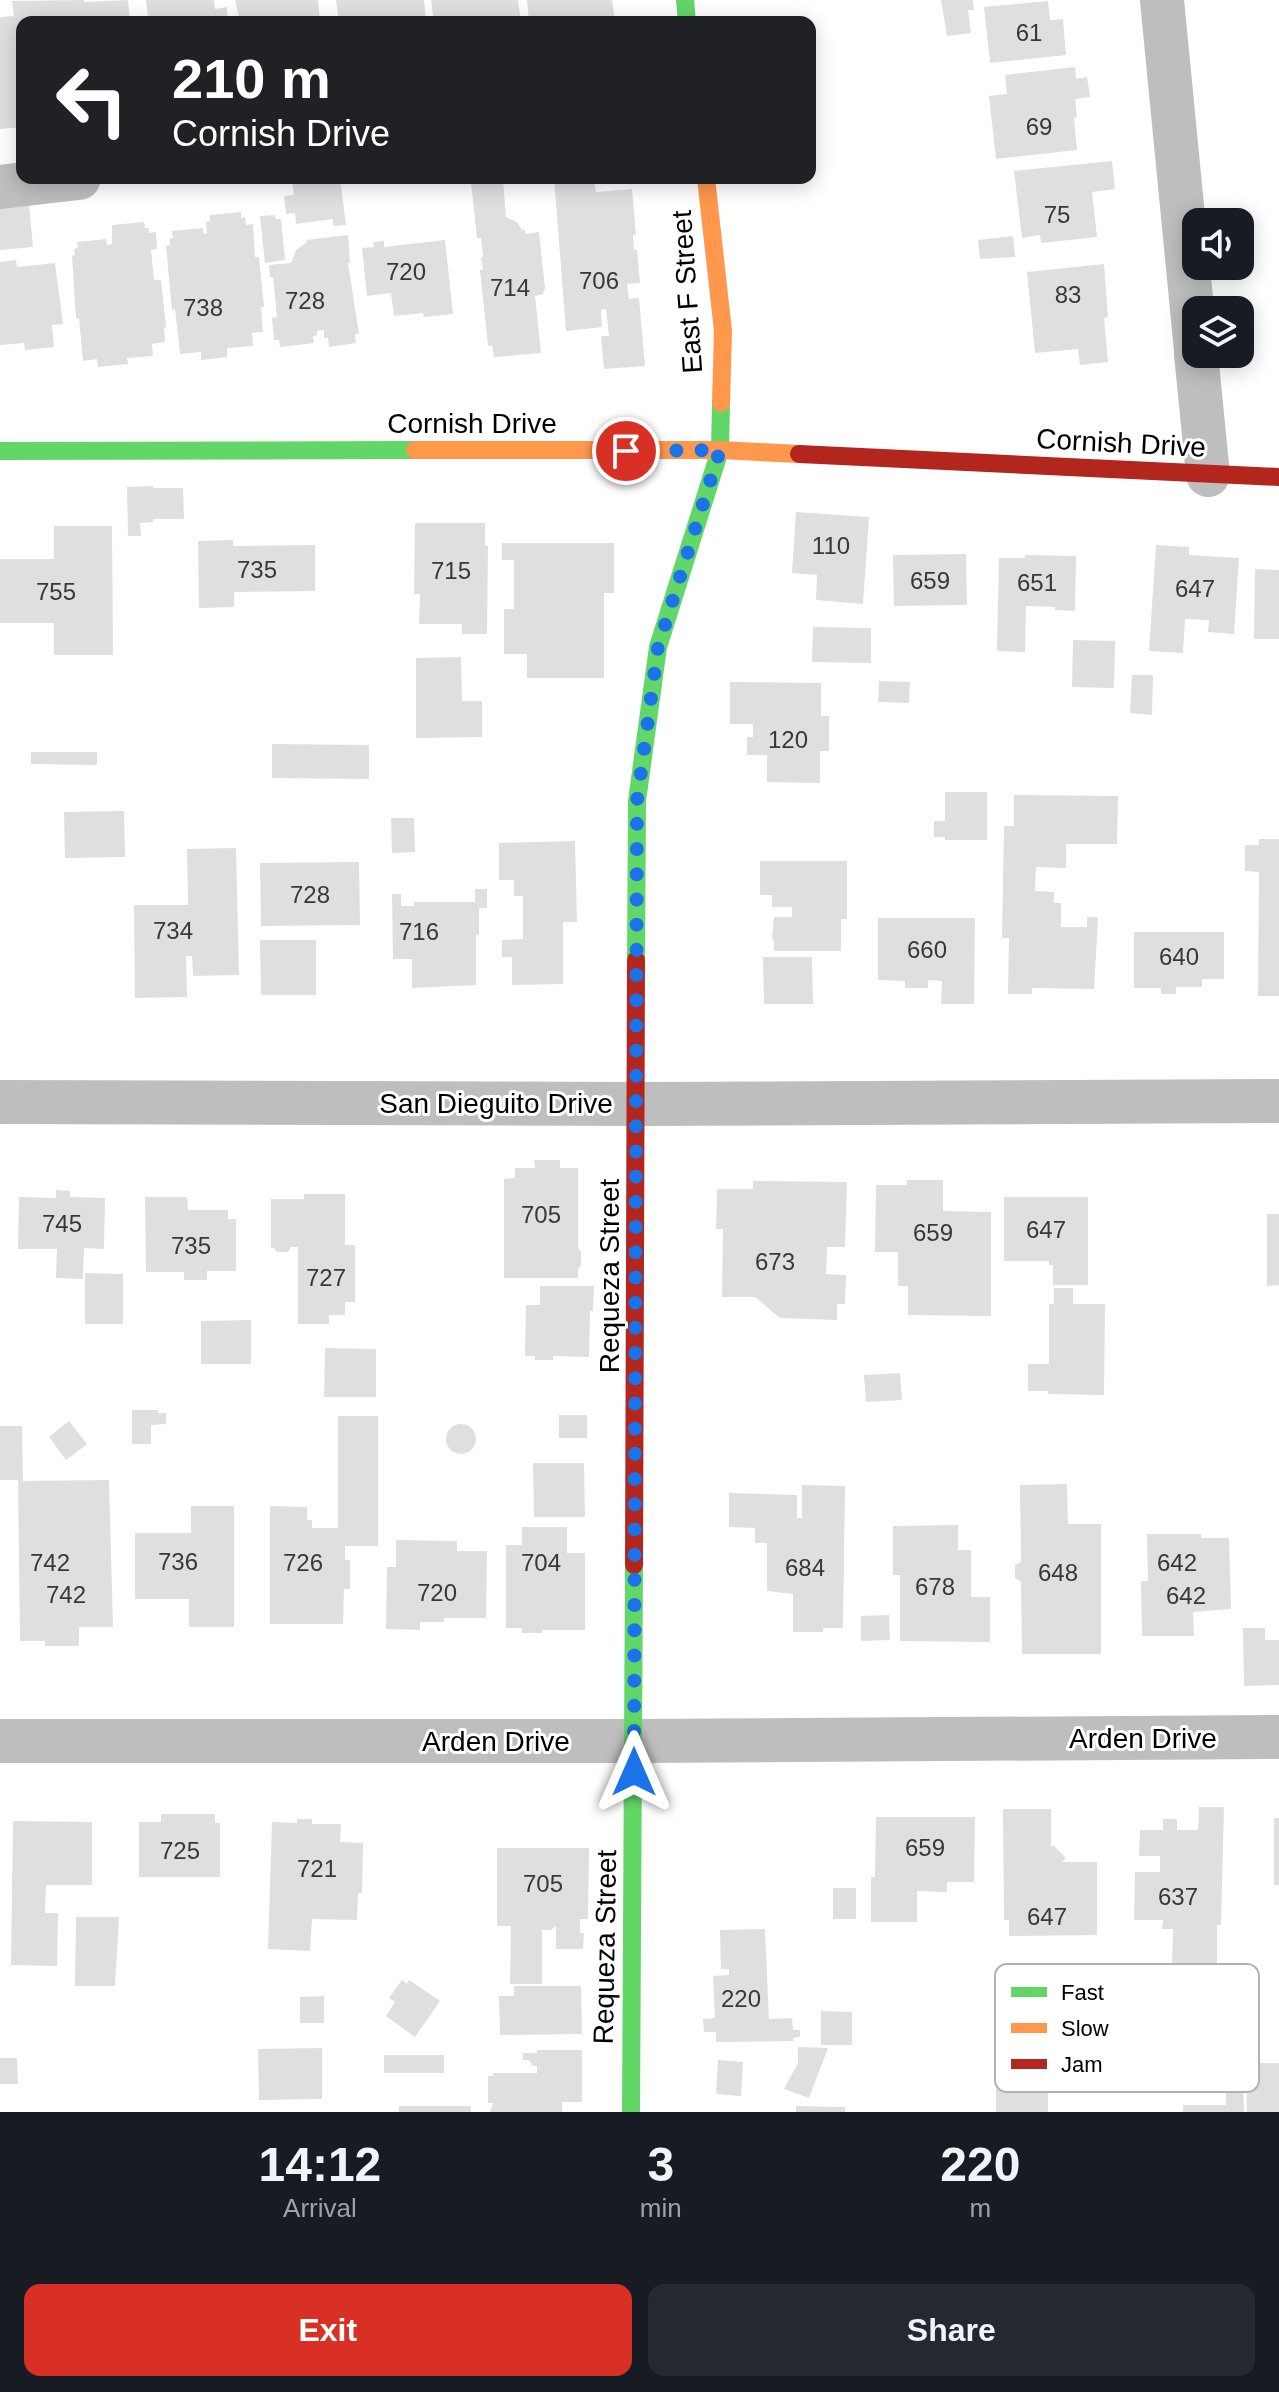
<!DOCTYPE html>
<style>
:root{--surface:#171b24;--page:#242831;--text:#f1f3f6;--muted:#9ea1a6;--accent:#d93025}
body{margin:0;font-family:Helvetica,sans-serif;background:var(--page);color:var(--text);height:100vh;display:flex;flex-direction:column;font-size:30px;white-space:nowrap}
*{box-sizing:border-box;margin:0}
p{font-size:26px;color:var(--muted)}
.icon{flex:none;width:44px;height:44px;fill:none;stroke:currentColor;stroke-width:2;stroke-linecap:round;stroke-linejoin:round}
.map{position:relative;height:2112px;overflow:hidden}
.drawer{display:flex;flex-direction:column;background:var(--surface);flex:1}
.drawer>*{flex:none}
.guide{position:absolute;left:16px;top:16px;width:800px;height:168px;border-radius:16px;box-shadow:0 4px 20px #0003;background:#202124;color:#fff;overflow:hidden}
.tools{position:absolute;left:1182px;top:208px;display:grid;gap:16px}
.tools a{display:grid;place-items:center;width:72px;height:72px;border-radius:16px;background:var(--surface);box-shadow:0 4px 20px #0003;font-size:40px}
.pin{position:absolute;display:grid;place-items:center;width:68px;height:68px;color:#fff;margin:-34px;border:4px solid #fff;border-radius:50%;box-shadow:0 2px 8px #0007}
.me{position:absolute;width:88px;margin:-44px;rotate:0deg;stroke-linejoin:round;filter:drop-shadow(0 0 6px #0008)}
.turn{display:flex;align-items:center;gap:28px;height:168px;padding:0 24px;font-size:36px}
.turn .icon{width:104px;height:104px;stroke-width:2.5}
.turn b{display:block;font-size:56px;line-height:68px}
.eta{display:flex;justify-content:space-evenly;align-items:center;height:136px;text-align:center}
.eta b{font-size:48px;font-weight:600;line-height:56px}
.action{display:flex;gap:16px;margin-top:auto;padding:16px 24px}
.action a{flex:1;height:92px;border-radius:16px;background:var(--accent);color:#fff;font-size:32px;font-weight:600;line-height:92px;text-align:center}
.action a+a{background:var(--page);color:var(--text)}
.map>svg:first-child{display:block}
.building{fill:#dfdfdf}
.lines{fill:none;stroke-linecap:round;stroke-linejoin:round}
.street{stroke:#bebebe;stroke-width:44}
.fast{stroke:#63d668;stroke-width:18}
.slow{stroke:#ff974d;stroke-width:18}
.jam{stroke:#b3261e;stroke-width:18}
.route{stroke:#1a73e8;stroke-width:14;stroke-dasharray:0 25.2}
.labels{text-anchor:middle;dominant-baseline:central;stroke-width:6;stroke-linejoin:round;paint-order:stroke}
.number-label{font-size:24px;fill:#383838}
.street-label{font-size:28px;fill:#000;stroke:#fff}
.key{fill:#fff;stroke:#b2b2b2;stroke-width:2}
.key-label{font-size:22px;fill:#000}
</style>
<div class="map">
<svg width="1279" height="2112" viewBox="0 0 1279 2112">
<rect width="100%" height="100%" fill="#fff"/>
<g class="building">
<path d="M84 0V2L128 0 130 22H22V127L0 129V17L14 16 12 1Z"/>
<path d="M146 0H214L215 9 227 7 228 22H145V18L148 17Z"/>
<path d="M235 0H318L320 22H240Z"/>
<path d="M336 0H424L426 22H339Z"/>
<path d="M431 0H518L521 22H434Z"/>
<path d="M527 0H612L615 22H529Z"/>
<path d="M941 0H973L974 10H968L971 33 947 36Z"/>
<path d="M1048 1 1050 20 1063 19 1066 55 990 63 984 7Z"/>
<path d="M1075 67 1076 79 1087 77 1090 97 1075 99 1077 117 1074 118 1077 150 996 159 989 96 1007 94 1005 75Z"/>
<path d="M1112 161 1115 189 1092 192 1097 237 1041 243 1040 235 1022 238 1014 171Z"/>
<path d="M340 178 346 225 333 226V219L296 224 295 213 286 214 284 196 294 195 292 179Z"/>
<path d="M554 178 594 180 596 192 632 189 636 235H633L634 250H637L640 283 627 284 629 299 639 298 645 366 604 369 601 336H609L606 309 601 310 602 327 566 331Z"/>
<path d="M503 180 506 217 517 222 522 230H525V234L539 232 545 288 543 294 535 296 541 353 494 357 492 345 488 346 480 270H483L481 257H483L481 238H477L471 183Z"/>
<path d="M29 205 33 247 0 250V207Z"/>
<path d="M241 212V218L245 217 246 225 253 224 255 257H259L264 307H261L263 332 252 333 253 346 227 348V357L201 360V352L180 354 175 309 172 310 166 246 170 245V238H173L172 231 203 228V234L207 233 206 222 210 221V215Z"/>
<path d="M275 215 276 219H281L285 260 265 263 260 216Z"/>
<path d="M144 222 145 228H149V233L156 232 157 249 151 250 154 280H161L166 327 164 328 165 342 152 344 153 356 127 358 128 364 98 367 97 359 83 361 79 318 76 319 72 256 75 255 74 249 78 248 77 242 106 239 107 245 112 244V225Z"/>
<path d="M348 235 350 263H348L359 334H355L356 343 329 347 328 338H324V330L317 331V335L313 336 314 343 280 347 279 340H274L272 318 277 317 273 277H270L269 265 291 263 296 250 307 242 306 240Z"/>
<path d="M1013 236 1015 257 980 259 978 240Z"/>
<path d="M445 240 453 314 424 317 423 313 394 316 391 293 367 296 362 248 374 247 373 242 384 241V247Z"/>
<path d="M16 260 17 267 55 263 63 324 52 325 54 347 25 350 24 343 0 345V262Z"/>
<path d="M1104 264 1108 317 1104 318 1108 362 1080 365 1078 349 1035 353 1027 272Z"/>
<path d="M153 486V488H183L184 519H153V522L140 523 141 536H128L127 487Z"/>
<path d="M796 512 869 517 863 604 816 600 817 575 792 573Z"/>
<path d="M415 523H485V546H488L487 634H462V624H419L420 594H414Z"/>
<path d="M54 526H112L113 655H54V623H0V559H54Z"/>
<path d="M233 540V546L315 545V591L234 592V607L199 608 198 541Z"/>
<path d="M502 543H614V593H604V678H527V654H504V609H514V560H502Z"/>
<path d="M1156 545 1189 547V555L1239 558 1234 634 1208 632 1209 620 1185 619 1183 653 1149 651Z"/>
<path d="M966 554 967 605 894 606 893 555Z"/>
<path d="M1025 555 1076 556 1075 611 1055 610V607L1026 606 1025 652 997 651 999 558H1025Z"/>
<path d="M1255 569 1279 570V639H1254Z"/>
<path d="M813 627 871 628V663L812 662Z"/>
<path d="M1073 640 1115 641 1114 688 1072 687Z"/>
<path d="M461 657 462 701H482V737L416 738V658Z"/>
<path d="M1132 675H1153L1152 715 1130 713Z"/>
<path d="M879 681 910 682 909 703 878 702Z"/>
<path d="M730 682 821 683V716H829V751H820V783L767 782V755H747V737H753V724H730Z"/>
<path d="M272 744 369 745V779L272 778Z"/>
<path d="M31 752H97V765L31 764Z"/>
<path d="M945 792H987V840H945V837H934V821H945Z"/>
<path d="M1014 795 1118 796 1117 844H1066V868L1036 867 1035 891 1054 892V903H1061V927H1087V917H1098L1094 989 1032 988V994H1008L1009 938H1002L1004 826H1014Z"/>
<path d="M124 811 125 857 65 858 64 812Z"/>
<path d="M391 818H414L415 852 392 853Z"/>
<path d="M1259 839H1279V996H1258L1259 872 1245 871V845H1259Z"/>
<path d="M575 841 577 922H563V984L512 985V957H502V940L523 939V896H514V880H499V843Z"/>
<path d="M236 848 239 975 193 976 192 956H186L187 997 135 998 134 905H188L187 849Z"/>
<path d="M760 861H847V919H841V951H774V940L772 938 774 917H792V907H772V895H760Z"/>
<path d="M359 862 360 925 261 926 260 863Z"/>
<path d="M475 889H487V908H479V935H476V985L412 988V959H393L392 894H401V906H414V902H475Z"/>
<path d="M878 918H975L974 1004H941L942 981 928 980V988H905V981L878 980Z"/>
<path d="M1134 932H1224V979H1202V987H1176V994H1161V988H1134Z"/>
<path d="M260 940H316V995H261Z"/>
<path d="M763 957H812L813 1004H764Z"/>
<path d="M534 1160H560V1168H578V1248L581 1252V1265L578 1270V1278H504V1179L515 1178V1168H535Z"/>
<path d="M907 1180H943V1211L991 1212V1316L908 1315V1286H898V1252H875L876 1185H907Z"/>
<path d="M753 1181 847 1182 845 1247H827L826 1274 846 1275 845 1304H837V1320L780 1318 755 1297H722L723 1229H716L717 1189H753Z"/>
<path d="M56 1190 70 1191V1197L105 1198 104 1249 84 1248 83 1279 56 1278 57 1249H18L19 1197 56 1198Z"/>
<path d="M304 1194H345V1245H355V1302H345V1315H329V1324H298V1247H291L288 1252H277L274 1248H271V1199H304Z"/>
<path d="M145 1197H187L188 1210H228V1219H236V1271H207V1280H184V1272H146Z"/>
<path d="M1004 1197H1088V1285H1053V1265H1049V1261H1004Z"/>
<path d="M1267 1214H1279V1285L1267 1286Z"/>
<path d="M85 1273 123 1274V1324H85Z"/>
<path d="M540 1286H594L593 1311H590L589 1357 553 1356V1360H535V1356H525L526 1305H540Z"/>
<path d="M1054 1288H1073V1304H1105L1104 1395 1048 1394V1391H1028V1364H1049V1304H1054Z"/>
<path d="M251 1320V1364H201V1321Z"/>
<path d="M325 1348 376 1349V1397H324Z"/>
<path d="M900 1373 902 1400 866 1402 864 1375Z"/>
<path d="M132 1410H158V1413H166V1424L151 1425V1444H132Z"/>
<rect x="559" y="1415" width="28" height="23"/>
<path d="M338 1416H378V1546H345V1560H350V1589H344L343 1624H270V1506L307 1507V1520H312V1528H338Z"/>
<path d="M69 1421 87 1444 66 1460 49 1437Z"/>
<circle cx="461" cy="1439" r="15"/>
<path d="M0 1426H22L23 1481 109 1480 113 1627H79V1646H45V1641H20L18 1480H0Z"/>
<path d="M533 1463H584L585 1517H534Z"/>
<path d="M1067 1484 1068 1524H1101V1654H1022L1021 1582 1015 1578V1565L1021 1562 1020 1485Z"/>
<path d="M802 1485 845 1486 843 1628H823V1632H793V1594L767 1591V1543H755V1528L729 1527V1493L797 1495V1518H802Z"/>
<path d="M191 1506H234V1627H189V1599H135V1533H191Z"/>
<path d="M958 1525V1550H971V1597H990V1642L900 1641V1575H893V1526Z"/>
<path d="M522 1527H567V1553H585V1630H542V1633H522V1628H506V1545H522Z"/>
<path d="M1147 1534H1201V1538H1229L1231 1609 1193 1612 1194 1636H1142L1141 1581H1148Z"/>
<path d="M396 1540 457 1541V1551H487L486 1618H444V1622H420V1630L386 1629 387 1567H396Z"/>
<path d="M889 1615 890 1640 861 1641V1616Z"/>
<path d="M1243 1628H1265V1640H1279V1685L1244 1686Z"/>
<path d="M1199 1807H1224L1221 1925H1217V1967H1204V1972H1183V1967H1172L1173 1929H1162L1163 1920H1134L1135 1872H1160V1856H1139L1140 1830H1163V1819H1177V1830H1198Z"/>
<path d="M1003 1809H1051V1848L1053 1845 1066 1858 1062 1862H1097V1935L1009 1936V1920H1004Z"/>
<path d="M161 1814H215V1823H220V1877H139V1822H161Z"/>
<path d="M876 1817H975L974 1882H947V1892L917 1891V1922H871V1877H875Z"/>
<rect x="1274" y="1818" width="5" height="67"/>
<path d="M297 1819H312V1824H341L340 1842 363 1843 362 1893H358L357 1920 312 1919 310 1951 268 1949 272 1822 297 1823Z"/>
<path d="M13 1821 92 1822V1885H46L45 1913H58L57 1966 11 1965Z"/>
<path d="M497 1848H589L588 1919H580V1933H584L583 1949H556V1926L551 1930H542V1984H510L511 1926H497Z"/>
<rect x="833" y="1888" width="23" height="31"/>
<path d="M76 1917H119L115 1986H75Z"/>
<path d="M765 1929 769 2019 792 2018 793 2030H800V2037L793 2038V2041L716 2042V2032H704L703 2019 715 2018 713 1976 729 1975V1969H721L720 1930Z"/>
<path d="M402 1980 407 1984 409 1980 440 2001 415 2037 386 2016 395 2002 389 1998Z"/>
<path d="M514 1986H581L582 2034 500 2035 499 1996H514Z"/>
<path d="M324 1996V2023H300V1997Z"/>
<path d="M821 2011 852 2012V2045H821Z"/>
<path d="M798 2047 828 2048 809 2098 784 2089 798 2063Z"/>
<path d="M322 2048V2099L259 2100 258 2049Z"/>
<path d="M537 2050H582V2102H562V2112H490L493 2103H488V2076H493V2073H537V2066H533L529 2060H523V2053H537Z"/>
<rect x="384" y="2055" width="60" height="18"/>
<path d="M0 2058H17L18 2084H0Z"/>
<path d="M718 2060 743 2062 741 2096 716 2094Z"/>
<path d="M1246 2063H1279V2112H1247Z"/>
<rect x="996" y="2083" width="52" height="29"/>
<path d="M1226 2084H1243L1244 2112H1183V2105H1226Z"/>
<rect x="399" y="2106" width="72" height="6"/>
<path d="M796 2106 845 2107V2112H796Z"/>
</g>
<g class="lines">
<g class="street">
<path d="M1162 0 1196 350"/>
<path d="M0 187 79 178"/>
<path d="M1196 354 1208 475"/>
<path d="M0 1102 637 1104 1279 1101"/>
<path d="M0 1741H634L1279 1737"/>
</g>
<g class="fast">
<path d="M685 0 687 22"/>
<path d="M0 451 415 450"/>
<path d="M636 960 637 801 658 647 720 450 721 403"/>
<path d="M631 2112 634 1565"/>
</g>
<g class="slow">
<path d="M706 178 723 331 721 403"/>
<path d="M415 450H720L799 454"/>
</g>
<g class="jam">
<path d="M799 454 1279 477"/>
<path d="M634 1565 636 960"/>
</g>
</g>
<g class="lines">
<path class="route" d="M626 451 720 450 658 647 637 801 634 1772"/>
</g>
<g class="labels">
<g class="number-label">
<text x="1029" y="32">61</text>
<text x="1039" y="126">69</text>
<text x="1057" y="214">75</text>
<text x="406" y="271">720</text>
<text x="599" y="280">706</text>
<text x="510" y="287">714</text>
<text x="1068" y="294">83</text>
<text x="305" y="300">728</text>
<text x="203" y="307">738</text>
<text x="831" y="545">110</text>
<text x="257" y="569">735</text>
<text x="451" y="570">715</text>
<text x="930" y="580">659</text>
<text x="1037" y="582">651</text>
<text x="1195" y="588">647</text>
<text x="56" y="591">755</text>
<text x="788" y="739">120</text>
<text x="310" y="894">728</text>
<text x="173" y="930">734</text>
<text x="419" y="931">716</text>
<text x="927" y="949">660</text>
<text x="1179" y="956">640</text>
<text x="541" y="1214">705</text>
<text x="62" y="1223">745</text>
<text x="1046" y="1229">647</text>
<text x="933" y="1232">659</text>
<text x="191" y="1245">735</text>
<text x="775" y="1261">673</text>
<text x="326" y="1277">727</text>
<text x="178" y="1561">736</text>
<text x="50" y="1562">742</text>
<text x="303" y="1562">726</text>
<text x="541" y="1562">704</text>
<text x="1177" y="1562">642</text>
<text x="805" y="1567">684</text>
<text x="1058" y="1572">648</text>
<text x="935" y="1586">678</text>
<text x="437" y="1592">720</text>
<text x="66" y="1594">742</text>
<text x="1186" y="1595">642</text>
<text x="925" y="1847">659</text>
<text x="180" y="1850">725</text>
<text x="317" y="1868">721</text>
<text x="543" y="1883">705</text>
<text x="1178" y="1896">637</text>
<text x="1047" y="1916">647</text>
<text x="741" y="1998">220</text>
</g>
<g class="street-label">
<text transform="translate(687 292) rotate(-94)">East F Street</text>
<text x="472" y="423">Cornish Drive</text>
<text transform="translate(1121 443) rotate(3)">Cornish Drive</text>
<text x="496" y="1103">San Dieguito Drive</text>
<text transform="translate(609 1276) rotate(-90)">Requeza Street</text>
<text x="1143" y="1738">Arden Drive</text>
<text x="496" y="1741">Arden Drive</text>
<text transform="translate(605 1947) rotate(-89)">Requeza Street</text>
</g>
</g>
<rect x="995" y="1964" width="264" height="128" rx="12" class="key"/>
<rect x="1011" y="1987" width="36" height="10" fill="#63d668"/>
<rect x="1011" y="2023" width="36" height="10" fill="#ff974d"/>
<rect x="1011" y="2059" width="36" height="10" fill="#b3261e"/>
<g class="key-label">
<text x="1061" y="2000">Fast</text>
<text x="1061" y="2036">Slow</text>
<text x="1061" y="2072">Jam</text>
</g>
</svg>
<div class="tools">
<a><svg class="icon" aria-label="sound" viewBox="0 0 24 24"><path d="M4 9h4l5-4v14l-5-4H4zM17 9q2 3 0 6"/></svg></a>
<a><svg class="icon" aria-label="layers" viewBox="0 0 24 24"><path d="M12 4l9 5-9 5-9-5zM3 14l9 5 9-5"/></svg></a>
</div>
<div class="pin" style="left:626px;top:451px;background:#d93025"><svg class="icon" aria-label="arrive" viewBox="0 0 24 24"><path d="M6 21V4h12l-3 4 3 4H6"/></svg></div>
<svg class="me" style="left:634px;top:1772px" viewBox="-20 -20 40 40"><path d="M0-17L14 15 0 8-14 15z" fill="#1a73e8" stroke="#fff" stroke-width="4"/></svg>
<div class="guide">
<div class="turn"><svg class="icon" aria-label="left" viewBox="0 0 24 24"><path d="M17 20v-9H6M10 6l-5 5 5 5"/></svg><div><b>210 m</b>Cornish Drive</div></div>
</div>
</div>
<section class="drawer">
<div class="eta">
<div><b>14:12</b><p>Arrival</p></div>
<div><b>3</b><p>min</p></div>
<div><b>220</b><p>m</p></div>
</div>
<div class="action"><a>Exit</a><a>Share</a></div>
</section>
